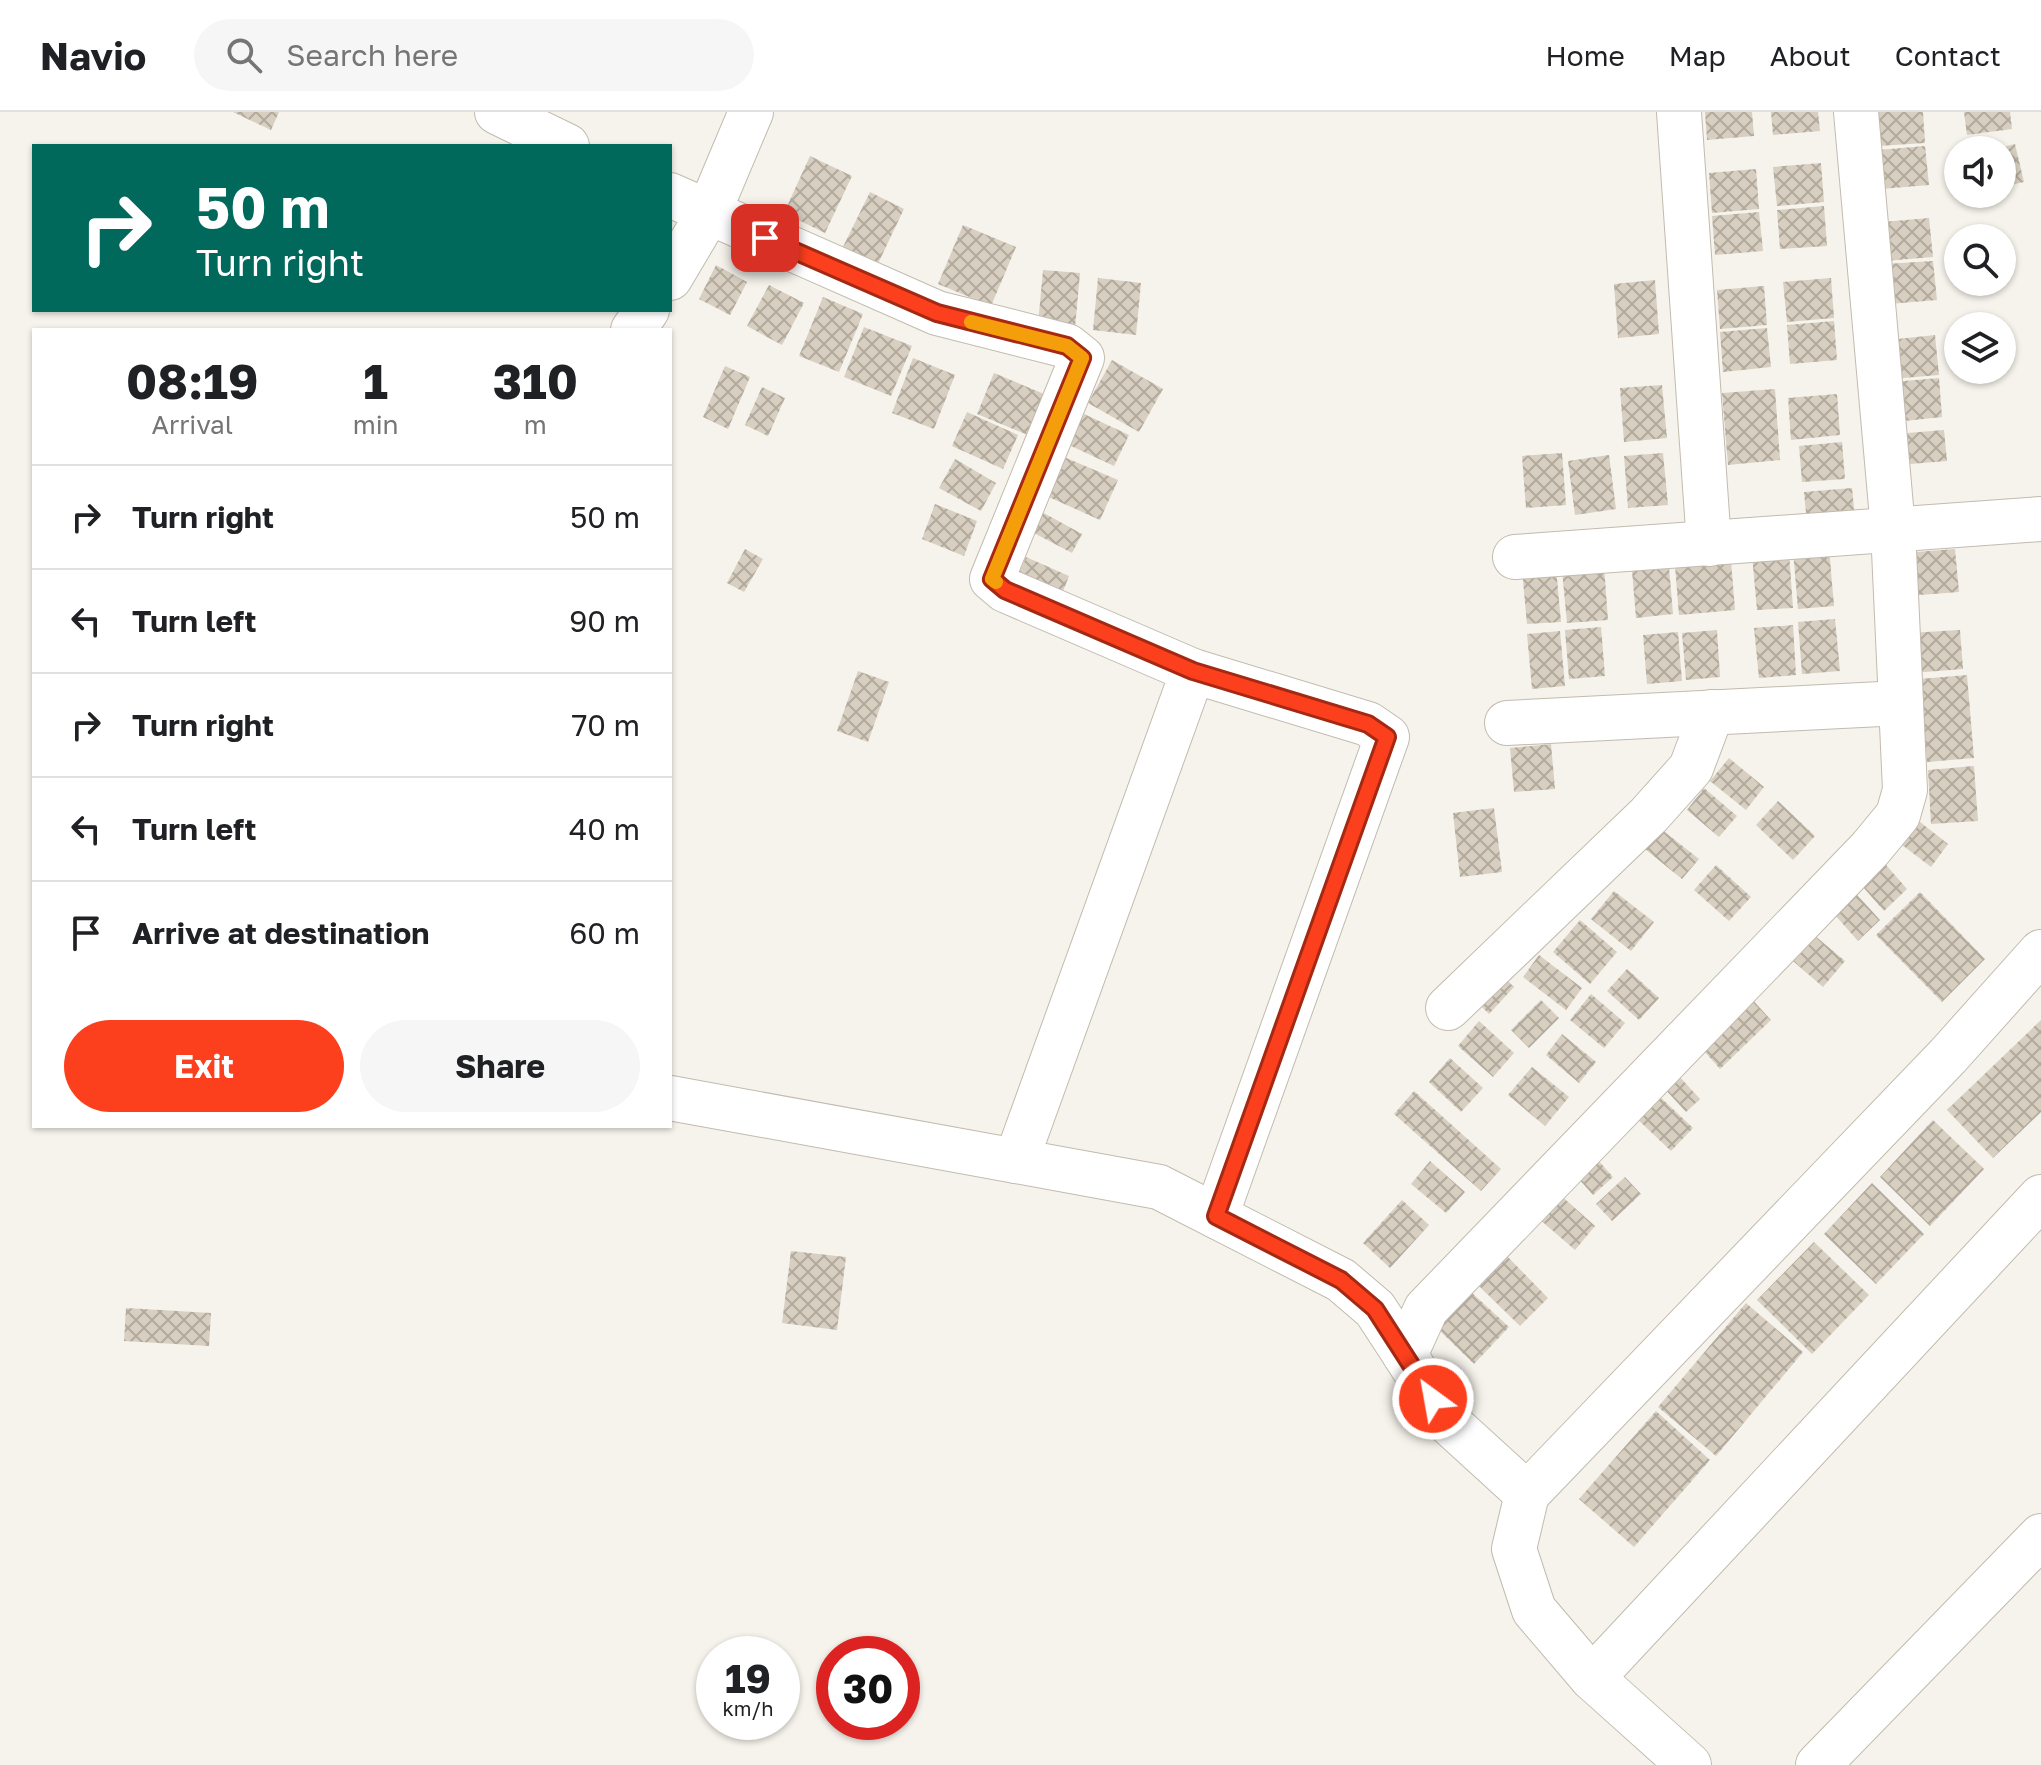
<!DOCTYPE html>
<style>
:root{--surface:#fff;--page:#f6f6f6;--text:#202124;--muted:#757577;--line:#e0e0e0;--accent:#fc3f1d}
body{margin:0;font-family:"Golos Text",sans-serif;background:var(--page);color:var(--text);height:100vh;display:flex;flex-direction:column;font-size:30px;white-space:nowrap}
*{box-sizing:border-box;margin:0}
p{font-size:26px;color:var(--muted)}
.icon{flex:none;width:44px;height:44px;fill:none;stroke:currentColor;stroke-width:2;stroke-linecap:round;stroke-linejoin:round}
.map{position:relative;flex:1;overflow:hidden}
.sheet{position:absolute;left:32px;top:216px;width:640px;height:800px;display:flex;flex-direction:column;background:var(--surface);border-radius:0px;box-shadow:0 2px 6px #0004}
.sheet>*{flex:none}
.top-card{position:absolute;left:32px;top:32px;width:640px;height:168px;border-radius:0px;box-shadow:0 2px 6px #0004;background:#00695c;color:#fff;overflow:hidden}
.fabs{position:absolute;left:1944px;top:24px;display:grid;gap:16px}
.fabs a{display:grid;place-items:center;width:72px;height:72px;border-radius:50%;background:var(--surface);box-shadow:0 2px 6px #0004;font-size:40px}
.speed{position:absolute;left:696px;top:1524px;display:flex;gap:16px;font-size:40px;font-weight:700;text-align:center}
.speed>*{display:grid;place-content:center;width:104px;height:104px;border-radius:50%;background:var(--surface);box-shadow:0 2px 6px #0004;line-height:1}
.speed small{font-size:20px;font-weight:400}
.speed .limit{border:12px solid #d22;background:#fff;color:#111}
.pin{position:absolute;display:grid;place-items:center;width:68px;height:68px;color:#fff;margin:-34px;border-radius:16px;box-shadow:0 4px 12px #0006}
.me{position:absolute;width:88px;margin:-44px;rotate:328deg;stroke-linejoin:round;filter:drop-shadow(0 0 6px #0008)}
.turn{display:flex;align-items:center;gap:28px;height:168px;padding:0 32px;font-size:36px}
.turn .icon{width:104px;height:104px;stroke-width:2.5}
.turn b{display:block;font-size:56px;line-height:68px}
.eta{display:flex;justify-content:space-evenly;align-items:center;height:136px;text-align:center}
.eta b{font-size:48px;font-weight:700;line-height:56px}
.button{display:flex;gap:16px;margin-top:auto;padding:16px 32px}
.button a{flex:1;height:92px;border-radius:48px;background:var(--accent);color:#fff;font-size:32px;font-weight:700;line-height:92px;text-align:center}
.button a+a{background:var(--page);color:var(--text)}
ul{padding:0;list-style:none}
li{display:flex;align-items:center;gap:24px;height:104px;padding:0 32px;border-top:2px solid var(--line)}
li div{flex:1}
li b{display:block;font-size:30px}
li em{font-style:normal}
header{display:flex;align-items:center;gap:48px;box-sizing:border-box;height:112px;padding:0 40px;background:var(--surface);border-bottom:2px solid var(--line)}
header strong{font-size:38px}
nav{display:flex;gap:44px;margin-inline-start:auto;font-size:28px}
.search{width:560px;height:72px;background:var(--page);display:flex;align-items:center;gap:20px;box-sizing:border-box;padding:0 28px;border-radius:44px;color:var(--muted);font-size:30px}
.map>svg:first-child{display:block}
.building{fill:url(#building-cross-hatch)}
.lines{fill:none;stroke-linecap:round;stroke-linejoin:round}
.minor-casing{stroke:#c2bbae;stroke-width:46}
.minor{stroke:#fff;stroke-width:44}
.route-casing{stroke:#a42913;stroke-width:20}
.route{stroke:#fc3f1d;stroke-width:14}
.slow{stroke:#f59e0b;stroke-width:14}
</style>
<header>
<strong>Navio</strong>
<div class="search"><svg class="icon" aria-label="search" viewBox="0 0 24 24"><circle cx="10" cy="10" r="6"/><path d="M15 15l6 6"/></svg>Search here</div>
<nav><a>Home</a><a>Map</a><a>About</a><a>Contact</a></nav>
</header>
<div class="map">
<svg width="2041" height="1653" viewBox="0 0 2041 1653">
<defs>
<pattern id="building-cross-hatch" width="8" height="8" patternUnits="userSpaceOnUse" patternTransform="scale(2)"><rect width="8" height="8" fill="#d8cfc1"/><path d="M0 0l8 8M0 8l8-8" fill="none" stroke="#b1aa9e"/></pattern>
</defs>
<rect width="100%" height="100%" fill="#f6f3ec"/>
<g class="building">
<path d="M233 0H279L271 18Z"/>
<path d="M1705 0H1752L1754 24 1707 28Z"/>
<path d="M1771 0H1818L1820 19 1773 23Z"/>
<path d="M1875 0H1923L1925 31 1878 34Z"/>
<path d="M1964 0H2010L2012 17 1967 23Z"/>
<path d="M2015 32 2024 70 2002 75V38L1995 37Z"/>
<path d="M1925 34 1929 73 1881 77 1878 38Z"/>
<path d="M810 44 852 64 825 121 784 101Z"/>
<path d="M1821 51 1824 90 1777 94 1773 55Z"/>
<path d="M1756 57 1759 97 1712 101 1709 61Z"/>
<path d="M870 80 904 97 873 162 838 145Z"/>
<path d="M1824 94 1827 134 1780 137 1777 98Z"/>
<path d="M1759 100 1763 139 1715 143 1712 104Z"/>
<path d="M1929 106 1933 145 1885 149 1883 110Z"/>
<path d="M963 113 1016 135 991 194 938 172Z"/>
<path d="M1933 149 1937 188 1889 192 1886 152Z"/>
<path d="M716 153 747 170 730 203 699 187Z"/>
<path d="M1043 158 1080 161 1075 216 1038 212Z"/>
<path d="M1098 166 1141 171 1136 223 1093 218Z"/>
<path d="M1831 166 1834 206 1787 210 1783 170Z"/>
<path d="M1655 168 1659 222 1618 226 1614 172Z"/>
<path d="M769 173 804 191 782 233 747 214Z"/>
<path d="M1764 174 1767 213 1720 217 1717 178Z"/>
<path d="M823 185 863 202 839 260 799 244Z"/>
<path d="M1834 209 1837 248 1790 252 1787 213Z"/>
<path d="M864 215 912 234 891 284 844 265Z"/>
<path d="M1767 216 1771 255 1723 260 1720 220Z"/>
<path d="M1935 223 1939 263 1891 267 1888 228Z"/>
<path d="M913 246 955 263 934 317 892 301Z"/>
<path d="M1112 248 1163 277 1139 320 1088 291Z"/>
<path d="M725 254 750 265 728 317 703 305Z"/>
<path d="M994 261 1044 282 1028 323 977 302Z"/>
<path d="M1939 266 1942 305 1895 310 1892 270Z"/>
<path d="M1662 273 1667 326 1624 330 1620 276Z"/>
<path d="M762 275 785 286 768 324 745 313Z"/>
<path d="M1775 277 1780 348 1728 353 1722 281Z"/>
<path d="M1837 282 1840 323 1791 328 1788 286Z"/>
<path d="M967 300 1018 323 1003 357 952 334Z"/>
<path d="M1084 302 1129 323 1114 354 1069 333Z"/>
<path d="M1944 318 1947 349 1898 353 1895 322Z"/>
<path d="M1842 330 1845 367 1802 370 1799 334Z"/>
<path d="M1050 339 1118 368 1100 408 1033 378Z"/>
<path d="M1562 341 1566 393 1526 396 1522 344Z"/>
<path d="M1663 341 1668 393 1628 396 1624 344Z"/>
<path d="M1609 343 1616 397 1575 403 1568 349Z"/>
<path d="M955 347 996 371 981 399 939 376Z"/>
<path d="M1852 376 1855 407 1807 411 1804 380Z"/>
<path d="M935 392 977 409 964 444 922 427Z"/>
<path d="M1042 400 1082 422 1072 441 1032 420Z"/>
<path d="M1829 436 1834 494 1798 497 1793 439Z"/>
<path d="M745 437 763 447 744 480 727 471Z"/>
<path d="M1955 437 1959 480 1906 484 1903 441Z"/>
<path d="M1789 440 1793 496 1757 498 1752 443Z"/>
<path d="M1026 445 1069 464 1060 487 1016 468Z"/>
<path d="M1731 449 1735 498 1679 503 1675 454Z"/>
<path d="M1604 454 1608 508 1567 511 1562 458Z"/>
<path d="M1669 455 1673 502 1636 506 1632 459Z"/>
<path d="M1556 456 1561 510 1527 512 1522 458Z"/>
<path d="M1835 507 1840 559 1802 562 1798 510Z"/>
<path d="M1793 513 1796 563 1759 566 1754 516Z"/>
<path d="M1601 515 1605 564 1569 567 1565 518Z"/>
<path d="M1717 518 1720 565 1686 568 1682 521Z"/>
<path d="M1960 518 1963 557 1912 561 1909 521Z"/>
<path d="M1560 519 1565 574 1532 577 1527 522Z"/>
<path d="M1678 520 1682 569 1647 572 1643 523Z"/>
<path d="M858 559 889 570 868 630 837 619Z"/>
<path d="M1967 563 1974 646 1927 650 1920 567Z"/>
<path d="M1551 632 1555 677 1514 680 1510 636Z"/>
<path d="M1729 646 1764 675 1746 698 1710 669Z"/>
<path d="M1974 654 1978 709 1931 712 1928 658Z"/>
<path d="M1704 676 1737 704 1719 725 1687 698Z"/>
<path d="M1778 689 1815 724 1793 748 1756 713Z"/>
<path d="M1494 696 1502 760 1460 765 1453 701Z"/>
<path d="M1915 706 1948 732 1931 755 1897 729Z"/>
<path d="M1661 717 1699 747 1682 767 1645 737Z"/>
<path d="M1880 746 1907 777 1884 799 1856 767Z"/>
<path d="M1716 753 1751 785 1729 809 1694 778Z"/>
<path d="M1849 774 1880 808 1858 829 1827 794Z"/>
<path d="M1614 779 1654 810 1631 839 1591 807Z"/>
<path d="M1920 780 1985 847 1942 890 1876 823Z"/>
<path d="M1580 808 1617 840 1590 872 1553 840Z"/>
<path d="M1808 818 1845 849 1823 875 1786 843Z"/>
<path d="M1539 843 1582 876 1566 898 1523 865Z"/>
<path d="M1627 857 1659 886 1639 908 1607 879Z"/>
<path d="M1499 861 1514 875 1489 902 1475 888Z"/>
<path d="M1591 882 1625 911 1604 936 1570 908Z"/>
<path d="M1749 884 1771 908 1720 957 1698 932Z"/>
<path d="M1541 888 1559 906 1529 936 1511 918Z"/>
<path d="M2041 908V1000L1993 1046 1947 998Z"/>
<path d="M1479 909 1514 941 1493 965 1458 934Z"/>
<path d="M1562 922 1596 950 1579 971 1546 943Z"/>
<path d="M1450 946 1483 976 1461 1000 1429 970Z"/>
<path d="M1532 955 1569 985 1545 1014 1508 983Z"/>
<path d="M1678 963 1700 987 1686 1000 1664 976Z"/>
<path d="M1414 979 1501 1057 1481 1079 1394 1002Z"/>
<path d="M1655 980 1693 1016 1671 1039 1633 1003Z"/>
<path d="M1933 1008 1984 1057 1930 1114 1880 1065Z"/>
<path d="M1597 1047 1613 1065 1593 1083 1578 1066Z"/>
<path d="M1430 1049 1465 1080 1446 1101 1411 1072Z"/>
<path d="M1625 1065 1641 1082 1612 1109 1596 1092Z"/>
<path d="M1872 1071 1924 1122 1876 1172 1824 1122Z"/>
<path d="M1558 1081 1595 1114 1575 1138 1537 1105Z"/>
<path d="M1402 1088 1429 1113 1390 1156 1363 1131Z"/>
<path d="M1814 1130 1869 1183 1812 1242 1757 1188Z"/>
<path d="M791 1139 846 1145 837 1218 782 1211Z"/>
<path d="M1504 1141 1548 1186 1520 1214 1475 1170Z"/>
<path d="M1470 1179 1509 1215 1474 1252 1436 1215Z"/>
<path d="M1746 1191 1803 1240 1716 1344 1658 1295Z"/>
<path d="M126 1196 211 1201 209 1234 124 1229Z"/>
<path d="M1656 1299 1710 1348 1634 1435 1579 1387Z"/>
</g>
<g class="lines">
<defs>
<g id="minor">
<path d="M497 0 567 34"/>
<path d="M1679 0 1709 432"/>
<path d="M670 83 937 201 1067 234 1082 246 992 467 1005 478 1193 559"/>
<path d="M670 166 708 102 751 0"/>
<path d="M633 218 647 198"/>
<path d="M1515 445 2041 407"/>
<path d="M1507 611 1901 591"/>
<path d="M1448 896 1649 703 1691 656 1712 600"/>
<path d="M670 986 1159 1075 1341 1168 1375 1197 1405 1243"/>
<path d="M1016 1049 1193 559 1368 612 1387 625 1216 1104"/>
<path d="M1527 1382 1447 1309 1405 1243 1426 1197 1870 737 1898 703 1905 678 1893 417 1856 0"/>
<path d="M1592 1566 2041 1085"/>
<path d="M1689 1653 1592 1566 1534 1498 1514 1437 1527 1382 1948 944 2041 840"/>
<path d="M1818 1653 2041 1424"/>
</g>
</defs>
<use href="#minor" class="minor-casing"/>
<use href="#minor" class="minor"/>
</g>
<g class="lines">
<defs>
<path id="route" d="M765 126 937 201 1067 234 1082 246 992 467 1005 478 1193 559 1368 612 1387 625 1216 1104 1341 1168 1375 1197 1433 1287"/>
</defs>
<use href="#route" class="route-casing"/>
<use href="#route" class="route"/>
<path class="slow" d="M971 210 1067 234 1082 246 992 467 996 470"/>
</g>
</svg>
<div class="fabs">
<a><svg class="icon" aria-label="sound" viewBox="0 0 24 24"><path d="M4 9h4l5-4v14l-5-4H4zM17 9q2 3 0 6"/></svg></a>
<a><svg class="icon" aria-label="search" viewBox="0 0 24 24"><circle cx="10" cy="10" r="6"/><path d="M15 15l6 6"/></svg></a>
<a><svg class="icon" aria-label="layers" viewBox="0 0 24 24"><path d="M12 4l9 5-9 5-9-5zM3 14l9 5 9-5"/></svg></a>
</div>
<div class="speed"><div>19<small>km/h</small></div><div class="limit">30</div></div>
<div class="pin" style="left:765px;top:126px;background:#d93025"><svg class="icon" aria-label="arrive" viewBox="0 0 24 24"><path d="M6 21V4h12l-3 4 3 4H6"/></svg></div>
<svg class="me" style="left:1433px;top:1287px" viewBox="-20 -20 40 40"><circle r="17" fill="#fc3f1d" stroke="#fff" stroke-width="3"/><path d="M0-11L8 9 0 5-8 9z" fill="#fff"/></svg>
<div class="top-card">
<div class="turn"><svg class="icon" aria-label="right" viewBox="0 0 24 24"><path d="M7 20v-9h11M14 6l5 5-5 5"/></svg><div><b>50 m</b>Turn right</div></div>
</div>
<section class="sheet">
<div class="eta">
<div><b>08:19</b><p>Arrival</p></div>
<div><b>1</b><p>min</p></div>
<div><b>310</b><p>m</p></div>
</div>
<ul>
<li><svg class="icon" aria-label="right" viewBox="0 0 24 24"><path d="M7 20v-9h11M14 6l5 5-5 5"/></svg><div><b>Turn right</b></div><em>50 m</em></li>
<li><svg class="icon" aria-label="left" viewBox="0 0 24 24"><path d="M17 20v-9H6M10 6l-5 5 5 5"/></svg><div><b>Turn left</b></div><em>90 m</em></li>
<li><svg class="icon" aria-label="right" viewBox="0 0 24 24"><path d="M7 20v-9h11M14 6l5 5-5 5"/></svg><div><b>Turn right</b></div><em>70 m</em></li>
<li><svg class="icon" aria-label="left" viewBox="0 0 24 24"><path d="M17 20v-9H6M10 6l-5 5 5 5"/></svg><div><b>Turn left</b></div><em>40 m</em></li>
<li><svg class="icon" aria-label="arrive" viewBox="0 0 24 24"><path d="M6 21V4h12l-3 4 3 4H6"/></svg><div><b>Arrive at destination</b></div><em>60 m</em></li>
</ul>
<div class="button"><a>Exit</a><a>Share</a></div>
</section>
</div>
